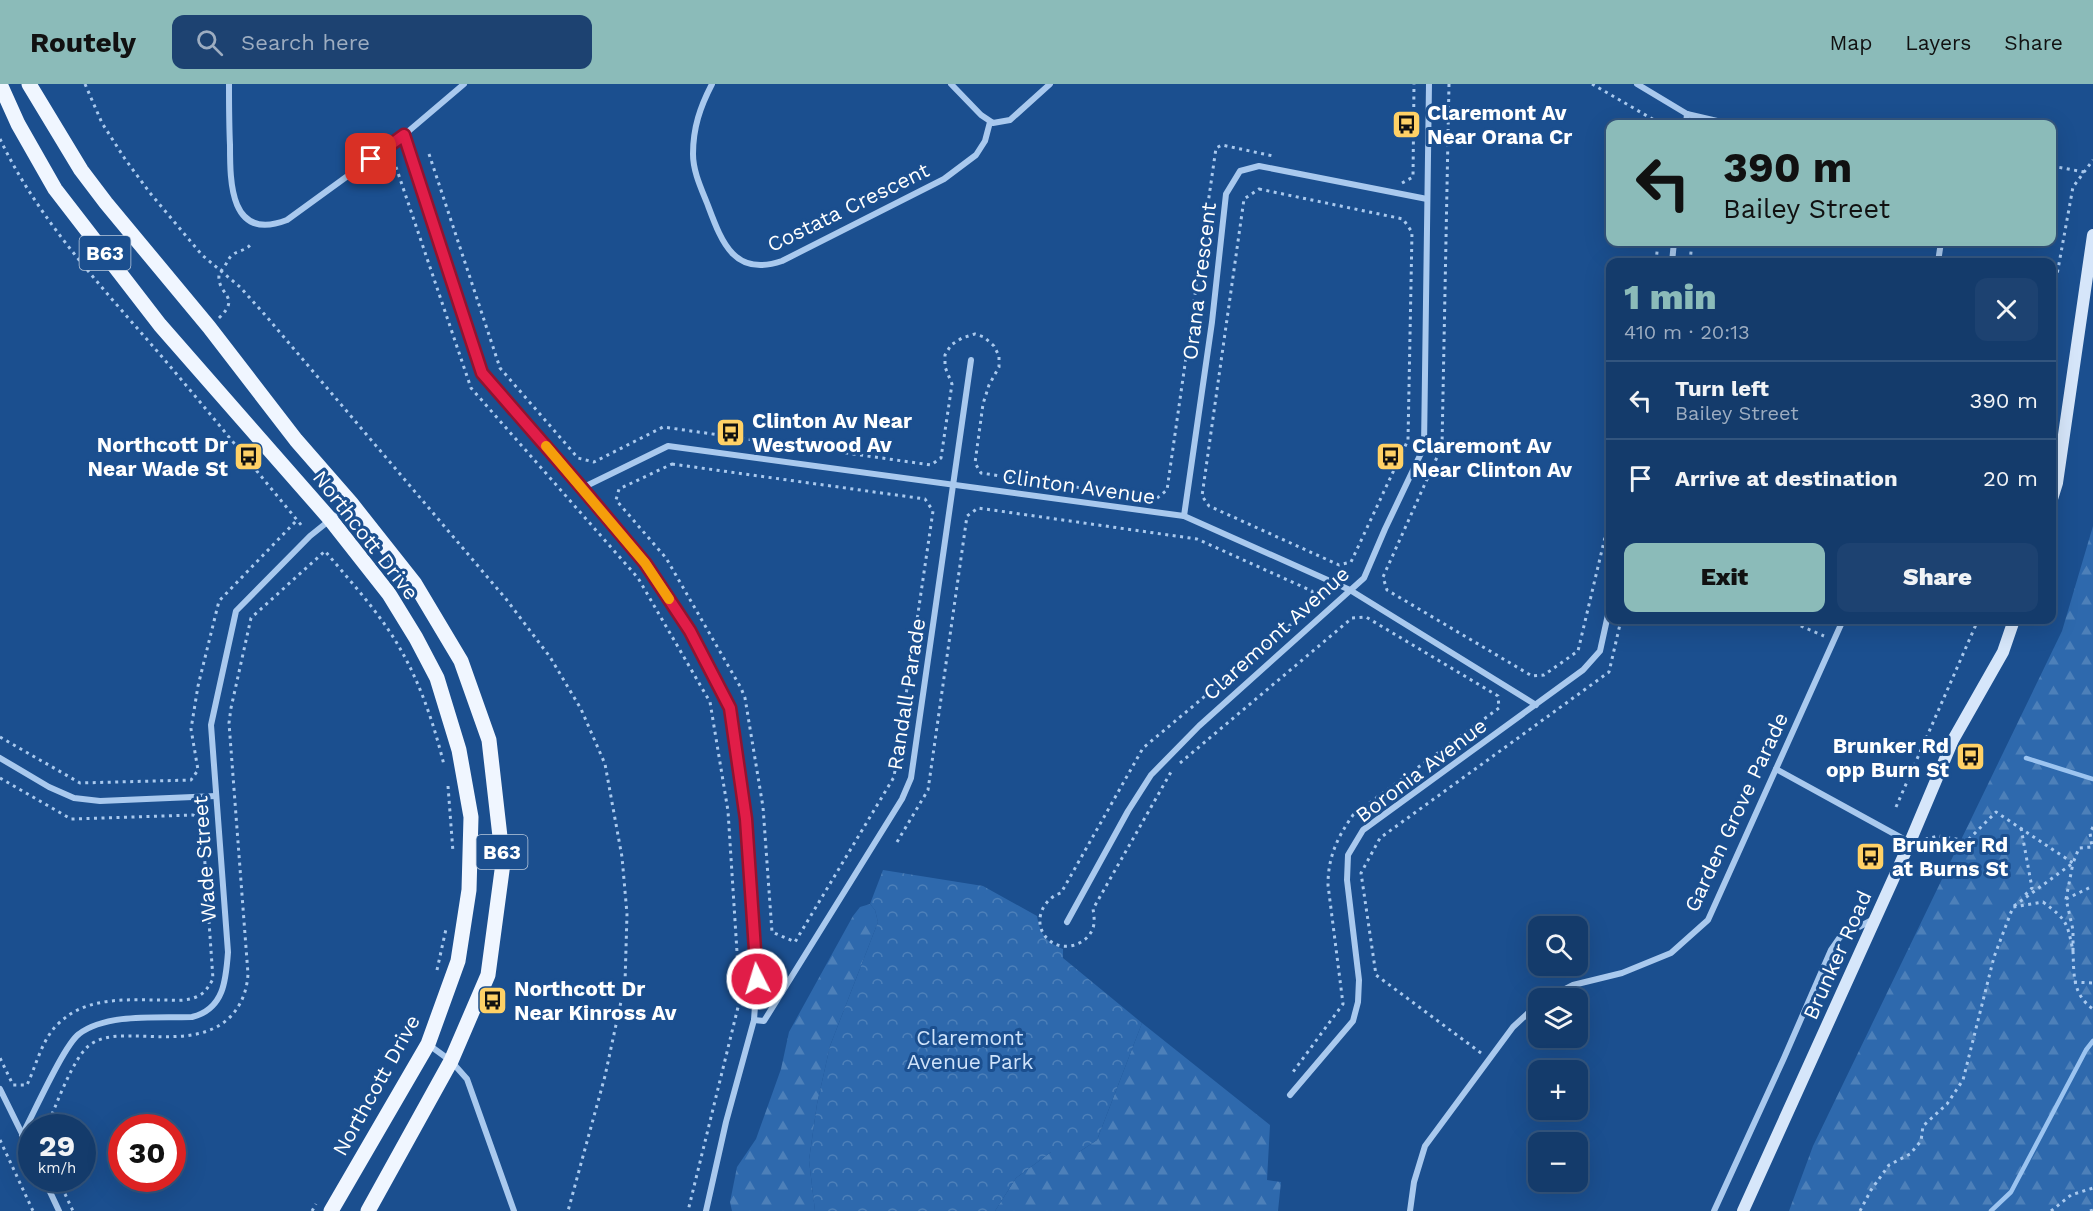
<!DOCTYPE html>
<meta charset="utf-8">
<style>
:root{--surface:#143b6b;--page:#1d4271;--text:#f1f3f6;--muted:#9dadc1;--line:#33557e;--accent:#8bbbb9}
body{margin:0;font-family:"Work Sans",sans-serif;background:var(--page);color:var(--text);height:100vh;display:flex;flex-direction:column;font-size:22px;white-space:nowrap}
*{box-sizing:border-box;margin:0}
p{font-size:20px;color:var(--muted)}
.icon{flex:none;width:33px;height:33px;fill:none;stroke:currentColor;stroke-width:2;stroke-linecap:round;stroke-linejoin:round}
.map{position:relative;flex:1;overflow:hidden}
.sheet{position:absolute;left:1606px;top:174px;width:450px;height:366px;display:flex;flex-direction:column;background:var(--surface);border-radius:12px;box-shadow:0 6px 24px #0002,0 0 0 2px var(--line)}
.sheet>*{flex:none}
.hud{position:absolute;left:1606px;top:36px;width:450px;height:126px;border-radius:12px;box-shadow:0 6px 24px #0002,0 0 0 2px var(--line);background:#8bbbb9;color:#111;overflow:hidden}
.fabs{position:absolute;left:1528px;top:832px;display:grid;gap:12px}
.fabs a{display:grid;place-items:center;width:60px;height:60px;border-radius:12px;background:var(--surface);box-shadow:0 6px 24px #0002,0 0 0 2px var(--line);font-size:30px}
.speed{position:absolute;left:18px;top:1030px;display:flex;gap:12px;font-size:30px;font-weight:700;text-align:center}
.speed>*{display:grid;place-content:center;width:78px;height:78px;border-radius:50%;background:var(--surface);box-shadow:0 6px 24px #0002,0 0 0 2px var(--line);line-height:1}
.speed small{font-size:15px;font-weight:400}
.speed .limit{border:9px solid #d22;background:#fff;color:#111}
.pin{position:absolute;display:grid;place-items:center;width:51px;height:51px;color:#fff;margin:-26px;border-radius:12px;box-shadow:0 3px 9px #0006}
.me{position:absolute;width:66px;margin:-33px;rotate:355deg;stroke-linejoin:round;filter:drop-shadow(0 0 4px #0008)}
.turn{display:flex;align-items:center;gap:21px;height:126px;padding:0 18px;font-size:27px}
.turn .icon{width:78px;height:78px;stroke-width:2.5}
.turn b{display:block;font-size:42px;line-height:51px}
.round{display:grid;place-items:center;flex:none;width:63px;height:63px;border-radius:12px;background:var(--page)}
.overview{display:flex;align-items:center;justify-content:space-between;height:102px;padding:0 18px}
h1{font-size:36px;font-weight:800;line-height:45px;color:var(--accent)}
.action{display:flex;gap:12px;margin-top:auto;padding:12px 18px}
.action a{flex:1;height:69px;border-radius:12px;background:var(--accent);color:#111;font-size:24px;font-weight:800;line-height:69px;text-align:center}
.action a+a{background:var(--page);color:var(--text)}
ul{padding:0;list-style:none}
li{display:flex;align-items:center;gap:18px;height:78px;padding:0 18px;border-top:2px solid var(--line)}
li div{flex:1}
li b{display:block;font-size:22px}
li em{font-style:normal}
header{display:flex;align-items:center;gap:36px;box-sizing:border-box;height:84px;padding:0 30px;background:var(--accent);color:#111}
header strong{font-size:28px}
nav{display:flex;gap:33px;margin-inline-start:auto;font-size:21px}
.search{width:420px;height:54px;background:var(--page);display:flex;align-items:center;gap:15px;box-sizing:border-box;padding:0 21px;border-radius:12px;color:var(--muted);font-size:22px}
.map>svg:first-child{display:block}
.forest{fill:url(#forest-firs)}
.park{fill:url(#park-crowns)}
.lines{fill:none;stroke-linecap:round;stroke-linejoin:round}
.stream{stroke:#9cc4f0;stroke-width:4.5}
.path{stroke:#a9c9ee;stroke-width:3;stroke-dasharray:3 4.5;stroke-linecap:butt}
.minor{stroke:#a9c9ee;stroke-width:6}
.secondary{stroke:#d6e6fa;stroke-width:12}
.primary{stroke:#f0f6ff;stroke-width:15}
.route-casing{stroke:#92132f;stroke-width:15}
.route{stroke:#e11d48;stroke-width:10}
.slow{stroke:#f59e0b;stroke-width:10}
.labels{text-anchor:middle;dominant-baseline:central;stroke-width:6;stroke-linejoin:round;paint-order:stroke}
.shield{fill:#1b4f8f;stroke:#bbcadd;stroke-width:1.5}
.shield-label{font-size:20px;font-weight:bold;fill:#fff}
.poi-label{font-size:21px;font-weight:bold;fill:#fff;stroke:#1b4f8f;text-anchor:start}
.street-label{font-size:21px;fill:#fff;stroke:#1b4f8f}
.park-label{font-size:21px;fill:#cfe3fa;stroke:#1b4f8f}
</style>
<header>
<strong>Routely</strong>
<div class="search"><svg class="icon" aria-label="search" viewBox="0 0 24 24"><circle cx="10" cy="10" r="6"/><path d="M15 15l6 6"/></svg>Search here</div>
<nav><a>Map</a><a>Layers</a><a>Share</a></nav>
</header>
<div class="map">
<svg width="2093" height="1127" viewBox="0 0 2093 1127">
<defs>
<pattern id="forest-firs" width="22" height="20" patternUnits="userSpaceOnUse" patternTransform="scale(1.5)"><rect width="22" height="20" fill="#2e69ad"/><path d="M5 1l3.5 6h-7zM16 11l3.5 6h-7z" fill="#4d80b9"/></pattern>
<pattern id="park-crowns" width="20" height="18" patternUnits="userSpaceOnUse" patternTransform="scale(1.5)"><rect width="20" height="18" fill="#2e69ad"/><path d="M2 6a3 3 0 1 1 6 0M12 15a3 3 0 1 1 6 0" fill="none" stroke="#4d80b9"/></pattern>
</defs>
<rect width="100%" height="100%" fill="#1b4f8f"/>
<g class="forest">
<path d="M2093 442V1127H1789L1813 1062 2062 547Z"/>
<path d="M870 820 875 826 878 838 830 962 817 1020 809 1076 815 1127H732L730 1118 737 1083 756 1055 781 985 789 948 853 832 860 823Z"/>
<path d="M1142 939 1270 1041 1267 1096 1281 1098 1278 1127H995L1016 1094 1051 1068H1079L1097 1056Z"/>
</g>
<path class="park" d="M883 786 983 802 1037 832C1040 850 1046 858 1063 865V874L1142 939 1097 1056 1079 1068H1051L1016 1094 995 1127H815L809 1076 817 1020 830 962 878 838 875 826 870 820Z"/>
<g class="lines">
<g class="stream">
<path d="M2026 674 2093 695"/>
<path d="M1991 1127 2011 1108 2086 966 2093 957"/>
</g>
<g class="path">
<path d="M85 0 102 39 125 75 150 109 202 171 240 203 266 232 506 515 550 573 581 625 605 680 622 773 627 830 625 899 605 992 568 1127"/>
<path d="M1449 0 1442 362 1383 493 1387 506 1532 592 1544 591 1578 567 1611 428"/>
<path d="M1592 0 1661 40"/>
<path d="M0 55C38 135 100 201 157 267 206 324 254 384 302 442"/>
<path d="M429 70 500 284 578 374 594 378 663 343 931 381 941 374 952 300 945 283V271L951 261 962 254 975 250 984 253 994 262 999 272V283L989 301 983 320 975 379 981 389 1156 415 1167 406 1216 64 1222 61 1273 72"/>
<path d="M2052 82 2084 88"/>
<path d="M396 83 471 304 638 494 710 618 728 727 740 915 688 1127"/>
<path d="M1402 99 1413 93 1414 0"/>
<path d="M1259 105 1403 135 1412 148 1408 356 1351 478 1339 481 1209 422 1202 412 1244 115Z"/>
<path d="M1656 178 1658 158"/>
<path d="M1690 178 1692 158"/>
<path d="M2052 218 2073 103 2093 76"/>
<path d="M219 234C242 212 217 211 219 191 220 188 222 186 224 183 227 179 228 175 232 171 239 166 246 167 252 159"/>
<path d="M672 380 925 415 933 427 894 693 795 858 772 848 763 723 745 614 741 604 666 474 616 416 619 405Z"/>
<path d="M1787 536 1824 552"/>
<path d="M0 653 80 699 191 696 198 686 191 645 198 602 219 517 297 436"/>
<path d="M1180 679 1352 534 1366 533 1498 612 1499 624 1353 731C1337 754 1328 773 1328 801L1343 920 1293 988"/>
<path d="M0 694 71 735 193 731 202 737 213 895C209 902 205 909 198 912 187 918 174 916 162 916 126 916 86 912 58 940 42 955 36 982 27 1001H13L0 974"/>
<path d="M448 702 453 768"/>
<path d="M1896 723 1978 536"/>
<path d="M2021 744 2032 804 2023 813"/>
<path d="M897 758 928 706 967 432 978 424 1197 455 1312 507 1314 521 1143 664 1061 809C1041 815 1031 842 1050 857 1064 868 1087 861 1093 844 1095 838 1094 831 1093 825L1171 688"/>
<path d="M2066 815 2093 802"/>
<path d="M2014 822 2073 779 2079 764 2092 763 2090 749 2093 743"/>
<path d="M2073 867C2074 890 2072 910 2093 925"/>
<path d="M437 886 446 845"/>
<path d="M2074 898 2093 899"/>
<path d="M1481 969 1376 891 1361 789 1380 754 1609 588 1621 536"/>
<path d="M46 1044C56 1023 73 972 91 960 103 952 117 952 131 952 163 952 202 958 228 935 241 923 247 907 248 890L229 639 231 624 251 534 325 467C350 497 378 527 398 561 420 598 434 640 444 681"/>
<path d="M0 1056 33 1127"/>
<path d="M65 1110 73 1127"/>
<path d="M312 1127 316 1120"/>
<path d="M1860 1127 1871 1106 1889 1081 1910 1070 1921 1057 1923 1042 1947 1020 1963 996 1994 873 2013 823 2043 818C2067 836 2067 838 2073 867V846L2066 815 2073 779 1996 728 1967 757 1938 752 1926 755"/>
<path d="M2051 1127 2071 1111 2093 1104"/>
<path d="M2090 1127 2093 1126"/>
</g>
<g class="minor">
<path d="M229 0C229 20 229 40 230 61 230 99 230 158 287 136L404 51 464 0"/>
<path d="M712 0C700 23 693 44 693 70 693 87 701 104 707 119 721 156 733 194 782 177L944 95 976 71 985 57 990 38"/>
<path d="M951 0 981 31 993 39 1010 36 1050 0"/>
<path d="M1637 0 1687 30 1730 40"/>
<path d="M1686 40 1687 30"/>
<path d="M404 51 482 289 582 404 645 479 690 547 730 624 746 735 752 839 757 895 754 936 726 1038 706 1127"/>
<path d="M1672 178 1674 158"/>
<path d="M1938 178 1941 158"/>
<path d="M582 404 668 362 1184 432 1350 506 1536 621"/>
<path d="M1184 432 1212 238 1226 110 1240 87 1259 82 1427 115"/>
<path d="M0 674 49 703 74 714 100 717 216 712"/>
<path d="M1776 685 1909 758"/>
<path d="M1067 838 1128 727 1151 691 1199 642 1364 494 1385 445 1424 363 1429 0"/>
<path d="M1546 915 1573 901 1622 889 1671 869 1708 836 1843 536"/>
<path d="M754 936 764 937 902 715 911 694 971 276"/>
<path d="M429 961 451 977 467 995 514 1127"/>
<path d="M0 1005 32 1070"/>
<path d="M1290 1011 1353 937 1358 918 1359 896 1347 796 1348 771 1363 746 1583 586 1600 567 1611 517"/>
<path d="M22 1051C33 1031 64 961 79 950 106 929 159 934 192 933 224 925 226 896 228 868L211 641 236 527 310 452 350 420"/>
<path d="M44 1095 59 1127"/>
<path d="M1410 1127 1414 1098 1425 1062 1513 943 1539 919"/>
<path d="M1714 1127 1784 974 1831 866 1840 853 1872 836"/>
</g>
<g class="secondary">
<path d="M2052 415 2057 399 2093 151"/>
<path d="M1743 1127 1910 758 1953 656 2003 568 2014 536"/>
</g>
<g class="primary">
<path d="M0 0 18 40 55 105 160 241 330 435 389 510 416 554 437 594 459 666 471 733 469 806 458 877 428 960 331 1127"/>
<path d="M29 0 81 86 106 119 209 243 296 356 351 419 415 500 461 577 489 656 503 779 488 891 451 977 368 1127"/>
</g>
</g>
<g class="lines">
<defs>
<path id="route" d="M371 75 404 51 482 289 582 404 645 479 690 547 730 624 746 735 757 895"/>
</defs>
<use href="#route" class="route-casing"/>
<use href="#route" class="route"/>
<path class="slow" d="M546 362 645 479 669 515"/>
</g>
<defs>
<symbol id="bus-square" viewBox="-11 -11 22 22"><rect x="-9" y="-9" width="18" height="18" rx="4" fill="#ffd166" stroke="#1b4f8f"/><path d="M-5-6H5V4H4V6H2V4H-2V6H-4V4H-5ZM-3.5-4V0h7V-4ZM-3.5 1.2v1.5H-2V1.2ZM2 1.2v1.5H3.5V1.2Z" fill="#111"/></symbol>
</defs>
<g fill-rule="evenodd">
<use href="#bus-square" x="1390" y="24" width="33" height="33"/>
<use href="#bus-square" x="714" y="332" width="33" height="33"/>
<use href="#bus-square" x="232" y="356" width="33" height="33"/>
<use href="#bus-square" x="1374" y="356" width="33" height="33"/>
<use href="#bus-square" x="1954" y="656" width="33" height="33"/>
<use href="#bus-square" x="1854" y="756" width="33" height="33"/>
<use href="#bus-square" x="476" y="900" width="33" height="33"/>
</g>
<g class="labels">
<g class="shield">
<rect x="79.5" y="152" width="51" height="34" rx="4.5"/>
<rect x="476.5" y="751" width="51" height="34" rx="4.5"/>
</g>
<g class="shield-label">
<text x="105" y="169">B63</text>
<text x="502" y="768">B63</text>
</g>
<g class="poi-label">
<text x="1427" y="28">Claremont Av<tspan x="1427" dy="24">Near Orana Cr</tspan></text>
<text x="752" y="336">Clinton Av Near<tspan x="752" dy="24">Westwood Av</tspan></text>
<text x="228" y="360" text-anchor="end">Northcott Dr<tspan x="228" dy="24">Near Wade St</tspan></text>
<text x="1412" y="361">Claremont Av<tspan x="1412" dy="24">Near Clinton Av</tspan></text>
<text x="1949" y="661" text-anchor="end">Brunker Rd<tspan x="1949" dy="24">opp Burn St</tspan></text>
<text x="1892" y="760">Brunker Rd<tspan x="1892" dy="24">at Burns St</tspan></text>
<text x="514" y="904">Northcott Dr<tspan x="514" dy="24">Near Kinross Av</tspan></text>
</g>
<g class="street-label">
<text transform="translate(848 123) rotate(-26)">Costata Crescent</text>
<text transform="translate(1199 197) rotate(-83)">Orana Crescent</text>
<text transform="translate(1079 402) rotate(8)">Clinton Avenue</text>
<text transform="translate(366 451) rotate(52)">Northcott Drive</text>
<text transform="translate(1276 549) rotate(-42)">Claremont Avenue</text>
<text transform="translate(906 610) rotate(-81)">Randall Parade</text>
<text transform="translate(1421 686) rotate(-37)">Boronia Avenue</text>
<text transform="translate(1736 728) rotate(-65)">Garden Grove Parade</text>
<text transform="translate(204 775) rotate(-94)">Wade Street</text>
<text transform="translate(1837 871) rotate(-66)">Brunker Road</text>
<text transform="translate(376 1001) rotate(-61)">Northcott Drive</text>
</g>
<g class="park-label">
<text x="970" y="953">Claremont<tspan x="970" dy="24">Avenue Park</tspan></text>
</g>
</g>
</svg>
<div class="fabs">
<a><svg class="icon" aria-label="search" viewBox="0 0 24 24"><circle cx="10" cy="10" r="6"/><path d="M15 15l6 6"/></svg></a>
<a><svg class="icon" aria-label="layers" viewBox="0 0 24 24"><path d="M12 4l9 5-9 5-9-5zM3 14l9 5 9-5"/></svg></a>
<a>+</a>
<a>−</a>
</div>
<div class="speed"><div>29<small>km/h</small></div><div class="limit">30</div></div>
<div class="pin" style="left:371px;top:75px;background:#d93025"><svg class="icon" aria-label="arrive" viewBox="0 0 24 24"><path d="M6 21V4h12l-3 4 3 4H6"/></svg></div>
<svg class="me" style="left:757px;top:895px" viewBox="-20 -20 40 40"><circle r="17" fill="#e11d48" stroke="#fff" stroke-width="3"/><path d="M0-11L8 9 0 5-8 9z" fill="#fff"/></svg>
<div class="hud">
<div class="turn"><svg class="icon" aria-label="left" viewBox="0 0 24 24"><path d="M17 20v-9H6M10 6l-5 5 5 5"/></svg><div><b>390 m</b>Bailey Street</div></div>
</div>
<section class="sheet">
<div class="overview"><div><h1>1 min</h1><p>410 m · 20:13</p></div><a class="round"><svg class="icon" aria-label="close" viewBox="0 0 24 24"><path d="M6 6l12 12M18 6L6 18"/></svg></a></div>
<ul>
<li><svg class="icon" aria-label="left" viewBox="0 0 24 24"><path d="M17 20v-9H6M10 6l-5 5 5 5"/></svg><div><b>Turn left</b><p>Bailey Street</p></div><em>390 m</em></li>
<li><svg class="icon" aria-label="arrive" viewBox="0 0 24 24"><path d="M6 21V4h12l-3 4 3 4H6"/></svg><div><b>Arrive at destination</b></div><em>20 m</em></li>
</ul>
<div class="action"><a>Exit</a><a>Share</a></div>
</section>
</div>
